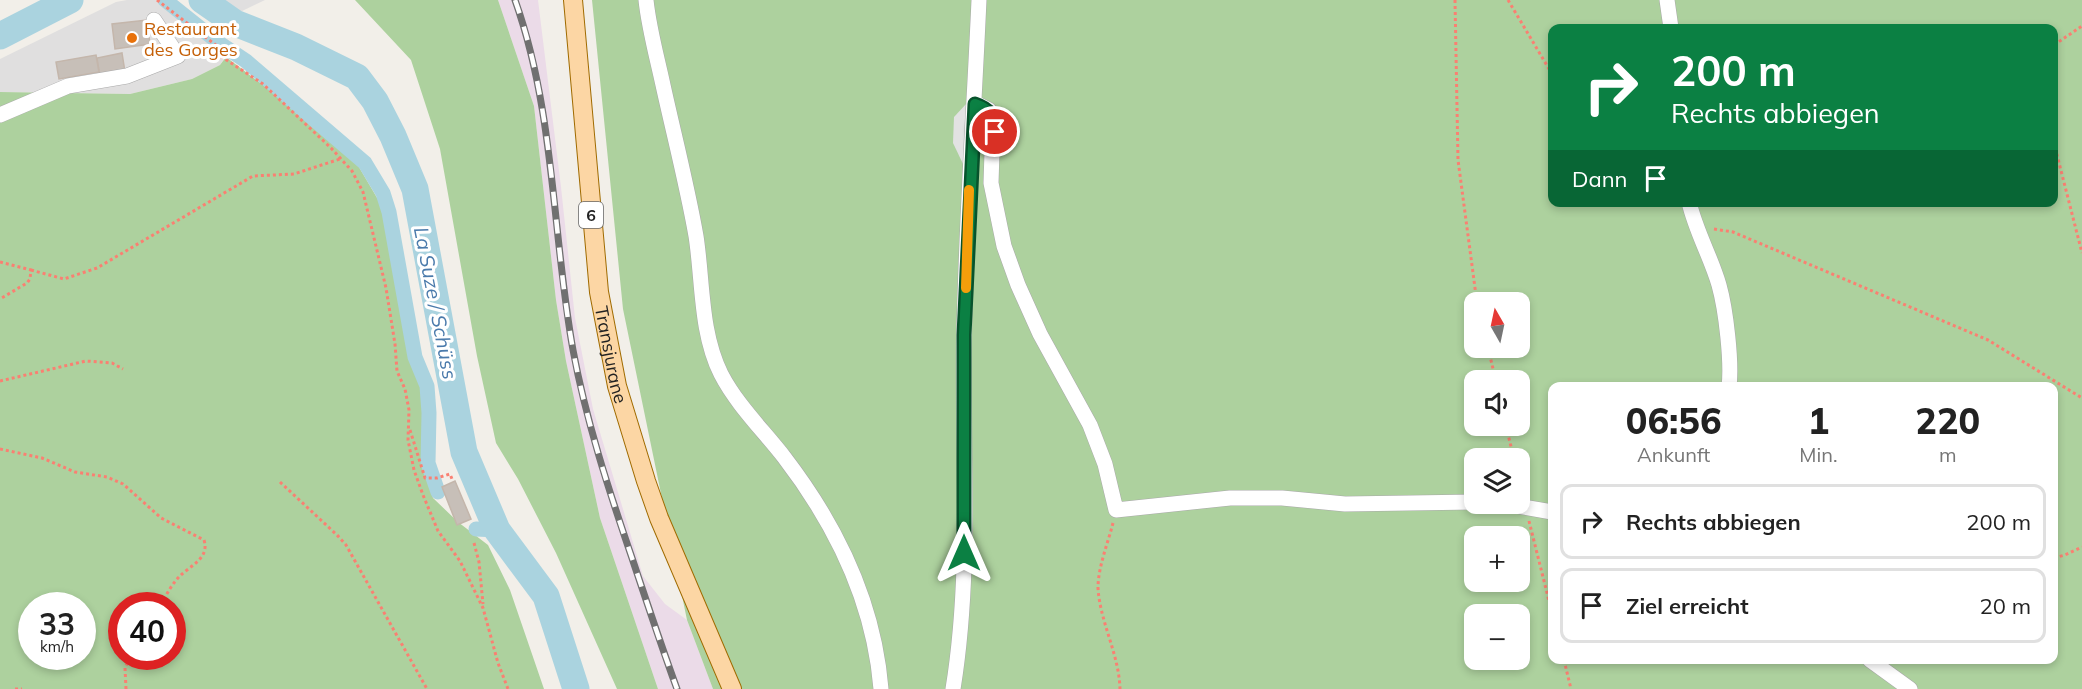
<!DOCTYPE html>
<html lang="de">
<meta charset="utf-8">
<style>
:root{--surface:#fff;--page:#f2f2f2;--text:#222;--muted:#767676;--line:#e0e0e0}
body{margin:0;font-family:Mulish,sans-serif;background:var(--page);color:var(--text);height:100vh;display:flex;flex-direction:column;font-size:22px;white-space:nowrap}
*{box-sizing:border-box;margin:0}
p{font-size:20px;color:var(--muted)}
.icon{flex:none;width:33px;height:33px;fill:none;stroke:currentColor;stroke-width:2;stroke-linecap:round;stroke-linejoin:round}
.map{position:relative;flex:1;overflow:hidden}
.side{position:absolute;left:1548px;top:382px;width:510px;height:282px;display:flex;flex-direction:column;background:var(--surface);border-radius:12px;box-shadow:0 3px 9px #0003}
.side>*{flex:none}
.hud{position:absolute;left:1548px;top:24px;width:510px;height:183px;border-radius:12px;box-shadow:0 3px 9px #0003;background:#0b8043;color:#fff;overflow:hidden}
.needle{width:39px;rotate:351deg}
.controls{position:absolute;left:1464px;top:292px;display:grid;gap:12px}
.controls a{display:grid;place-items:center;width:66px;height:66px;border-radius:12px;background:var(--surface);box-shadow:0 3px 9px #0003;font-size:30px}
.speed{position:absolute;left:18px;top:592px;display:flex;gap:12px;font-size:30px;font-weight:700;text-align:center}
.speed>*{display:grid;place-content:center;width:78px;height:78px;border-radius:50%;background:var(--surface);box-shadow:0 3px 9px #0003;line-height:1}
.speed small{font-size:15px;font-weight:400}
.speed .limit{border:9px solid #d22;background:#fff;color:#111}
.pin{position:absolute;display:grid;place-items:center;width:51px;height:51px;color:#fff;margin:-26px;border:3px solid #fff;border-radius:50%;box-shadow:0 2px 6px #0007}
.me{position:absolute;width:66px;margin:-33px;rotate:0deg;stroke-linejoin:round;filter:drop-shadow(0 0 4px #0008)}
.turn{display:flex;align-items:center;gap:21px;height:126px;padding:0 24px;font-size:27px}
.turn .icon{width:78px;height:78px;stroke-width:2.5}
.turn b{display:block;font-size:42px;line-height:51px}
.then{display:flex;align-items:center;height:57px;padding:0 24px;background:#0003;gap:12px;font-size:22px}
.eta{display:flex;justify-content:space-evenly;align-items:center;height:102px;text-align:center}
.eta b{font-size:36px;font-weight:800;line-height:42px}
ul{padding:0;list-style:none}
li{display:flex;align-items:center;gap:18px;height:75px;margin:0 12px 9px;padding:0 12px;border:3px solid var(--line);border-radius:12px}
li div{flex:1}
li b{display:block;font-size:22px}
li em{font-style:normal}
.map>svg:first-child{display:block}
.residential{fill:#e0dfdf}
.industrial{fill:#ebdbe8}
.forest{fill:#add19e;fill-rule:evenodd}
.parking{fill:#e2e2e2}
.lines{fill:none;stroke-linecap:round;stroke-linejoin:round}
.canal{stroke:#aad3df;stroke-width:15}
.river{stroke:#aad3df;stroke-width:27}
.building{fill:#c7bfb8;stroke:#c4b6ab;stroke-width:1.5}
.minor-casing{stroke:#a9a9a9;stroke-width:16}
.major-casing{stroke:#a06b00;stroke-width:20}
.path{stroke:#fa8072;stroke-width:3;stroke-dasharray:3 3;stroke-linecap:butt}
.minor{stroke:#fff;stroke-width:15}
.major{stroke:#fcd6a4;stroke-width:18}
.rail-casing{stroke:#707070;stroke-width:7}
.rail{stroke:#fff;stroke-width:4.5;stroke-dasharray:14;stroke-linecap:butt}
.route-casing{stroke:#07532c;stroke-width:15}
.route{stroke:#0b8043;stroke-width:10}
.slow{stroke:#f59e0b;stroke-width:10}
.food-dot{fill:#e8710a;stroke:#fff;stroke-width:2}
.labels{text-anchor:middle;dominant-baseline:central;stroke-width:6;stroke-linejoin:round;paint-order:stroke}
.shield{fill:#fff;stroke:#646464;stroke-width:1.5}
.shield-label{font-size:16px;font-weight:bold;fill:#222}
.food-label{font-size:18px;fill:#c56008;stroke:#fff;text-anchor:start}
.street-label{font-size:18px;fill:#222;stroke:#fff}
.water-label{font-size:20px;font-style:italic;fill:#4a7aab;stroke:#fff}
</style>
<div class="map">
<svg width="2082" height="689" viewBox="0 0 2082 689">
<rect width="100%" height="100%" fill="#f2efe9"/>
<g class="residential">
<path d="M127 0H169L234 44 220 65 192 79 130 94 0 92V59L116 2Z"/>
<path d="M211 0H265L236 14Z"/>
</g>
<path class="industrial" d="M498 0H538L561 187 575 318 593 409 643 576 665 604 687 620 713 689H658L600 518 566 361 556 300 534 106Z"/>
<g class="forest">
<path d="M355 0H498L534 106 556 300 566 361 600 518 658 689H617L556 553 518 479 496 443 477 356 440 149 411 60Z"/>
<path d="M592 0H2082V689H713L687 620 623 309ZM1552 28H2054V202H1552ZM1474 303H1520V348H1474ZM1474 381H1520V426H1474ZM1552 387H2054V660H1552ZM1474 459H1520V504H1474ZM1474 537H1520V582H1474ZM1474 615H1520V660H1474Z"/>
<path d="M226 57 349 150 383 208 395 244 427 389 422 457 433 498 458 522 488 545 510 590 544 689H0V92L130 94 192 79 220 65ZM32 606H82V657H32ZM122 606H172V657H122Z"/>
</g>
<path class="parking" d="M967 103 964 166 953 143 954 117Z"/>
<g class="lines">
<g class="canal">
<path d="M165 0 219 43 246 61 365 163 383 193 389 212 415 357 427 386 429 413 428 463 438 492"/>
<path d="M476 529 497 530"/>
</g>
<g class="river">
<path d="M202 0 235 23 296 47 357 77 375 101 393 136 415 189 464 452 497 530 546 596 576 689"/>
<path d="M0 36 70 0"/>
</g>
</g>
<g class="building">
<path d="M147 20 150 44 115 49 112 24Z"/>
<path d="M122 53 125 72 100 77 97 58Z"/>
<path d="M96 55 99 72 59 79 56 62Z"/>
<path d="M455 481 471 519 457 525 442 487Z"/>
</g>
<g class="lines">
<defs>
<g id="minor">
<path d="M646 0C649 29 657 57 663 85 674 135 687 185 696 236 703 281 700 332 721 374 737 405 763 430 784 457 837 526 874 602 881 689"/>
<path d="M1667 0 1671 28"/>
<path d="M975 103 989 110 993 118 995 132 992 152 991 183 1004 246 1018 285 1040 334 1090 425 1105 464 1116 510 1230 498H1282L1345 504 1474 502"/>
<path d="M0 115 68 86 127 76 178 56 154 20"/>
<path d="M1689 202C1696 232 1711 257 1719 285 1726 310 1732 362 1729 387"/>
<path d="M1506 504 1552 512"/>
<path d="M1870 660 1910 689"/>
<path d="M953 689C972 572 962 453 964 336 966 224 974 112 979 0"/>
</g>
<g id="major">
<path id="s1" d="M573 0 599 292 617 386 646 481 659 518 732 689"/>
</g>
</defs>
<use href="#minor" class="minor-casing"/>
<use href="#major" class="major-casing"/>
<g class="path">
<path d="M157 0 217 46 215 54"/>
<path d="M1455 0 1458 160 1477 303"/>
<path d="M1508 0 1552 74"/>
<path d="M2054 45 2082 26"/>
<path d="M191 53 215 54 222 57 263 84 331 148 352 171 363 192 386 288 395 344 397 371 405 389 409 410 408 440 414 470 423 495 438 531 460 561 483 608 498 663 508 689"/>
<path d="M2054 88 2055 147 2082 253"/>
<path d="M1714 229 1733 232 1988 340 2082 398"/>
<path d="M0 262 31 270 30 279 27 283 0 299"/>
<path d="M31 270 64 279 97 268 253 176 294 174 340 159"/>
<path d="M1488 348 1496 381"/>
<path d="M0 381 86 361 112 363 123 369"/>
<path d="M1506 426 1514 459"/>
<path d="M410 430 425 478H437L450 474 452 479"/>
<path d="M0 449 42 458 75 472 107 477 123 484 161 518 204 540C210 559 189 566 179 577 171 585 166 596 160 606"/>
<path d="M1520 481 1522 491"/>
<path d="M280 482 337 535 346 545 427 689"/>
<path d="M1529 521 1552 613"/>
<path d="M1113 523C1108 543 1098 567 1098 588 1100 622 1119 654 1120 689"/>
<path d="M474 543 479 562 483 604"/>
<path d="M2054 558 2065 555 2082 547"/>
<path d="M1564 660 1571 689"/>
<path d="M15 689H22"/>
<path d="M126 689 125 668 130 657"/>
</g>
<use href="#minor" class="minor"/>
<use href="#major" class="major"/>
<defs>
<path id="rail" d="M515 0C555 112 552 233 573 350 586 420 608 488 631 555 646 600 661 645 677 689"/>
</defs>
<use href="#rail" class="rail-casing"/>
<use href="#rail" class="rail"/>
</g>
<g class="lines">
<defs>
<path id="route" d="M964 553V335L975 104C990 109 993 115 995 132"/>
</defs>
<use href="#route" class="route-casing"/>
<use href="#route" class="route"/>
<path class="slow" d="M966 288 969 190"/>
</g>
<circle class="food-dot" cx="132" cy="38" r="6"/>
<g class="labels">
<rect class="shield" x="579" y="202" width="24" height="26" rx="4.5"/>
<g class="shield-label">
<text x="591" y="215">6</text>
</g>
<g class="food-label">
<text x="144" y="28">Restaurant<tspan x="144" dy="21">des Gorges</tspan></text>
</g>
<g class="street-label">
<text stroke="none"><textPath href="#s1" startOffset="357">Transjurane</textPath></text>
</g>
<g class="water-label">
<text transform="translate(436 303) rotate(79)">La Suze / Schüss</text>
</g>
</g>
</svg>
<div class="controls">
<a><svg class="needle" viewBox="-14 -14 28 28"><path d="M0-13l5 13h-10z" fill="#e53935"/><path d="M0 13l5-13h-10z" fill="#767676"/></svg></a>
<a><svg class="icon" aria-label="sound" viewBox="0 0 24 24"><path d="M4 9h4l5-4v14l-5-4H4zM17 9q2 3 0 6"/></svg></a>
<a><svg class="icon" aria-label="layers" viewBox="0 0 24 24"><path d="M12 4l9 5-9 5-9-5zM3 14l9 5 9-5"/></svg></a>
<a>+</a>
<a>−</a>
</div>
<div class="speed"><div>33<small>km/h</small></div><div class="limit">40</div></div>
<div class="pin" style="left:995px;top:132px;background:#d93025"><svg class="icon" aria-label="arrive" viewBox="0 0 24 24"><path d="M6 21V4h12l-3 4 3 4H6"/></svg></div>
<svg class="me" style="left:964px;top:553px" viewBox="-20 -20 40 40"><path d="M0-17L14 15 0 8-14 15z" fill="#0b8043" stroke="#fff" stroke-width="4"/></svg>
<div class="hud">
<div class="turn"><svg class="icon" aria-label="right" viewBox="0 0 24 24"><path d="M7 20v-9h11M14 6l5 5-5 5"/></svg><div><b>200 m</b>Rechts abbiegen</div></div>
<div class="then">Dann<svg class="icon" aria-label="arrive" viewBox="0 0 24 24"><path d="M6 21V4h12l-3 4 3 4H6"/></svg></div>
</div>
<section class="side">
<div class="eta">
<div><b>06:56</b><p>Ankunft</p></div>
<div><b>1</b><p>Min.</p></div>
<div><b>220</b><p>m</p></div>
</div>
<ul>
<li><svg class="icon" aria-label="right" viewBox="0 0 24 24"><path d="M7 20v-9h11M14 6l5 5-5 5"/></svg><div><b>Rechts abbiegen</b></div><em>200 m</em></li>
<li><svg class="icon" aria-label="arrive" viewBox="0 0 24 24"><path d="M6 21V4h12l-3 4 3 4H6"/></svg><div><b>Ziel erreicht</b></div><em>20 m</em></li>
</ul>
</section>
</div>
